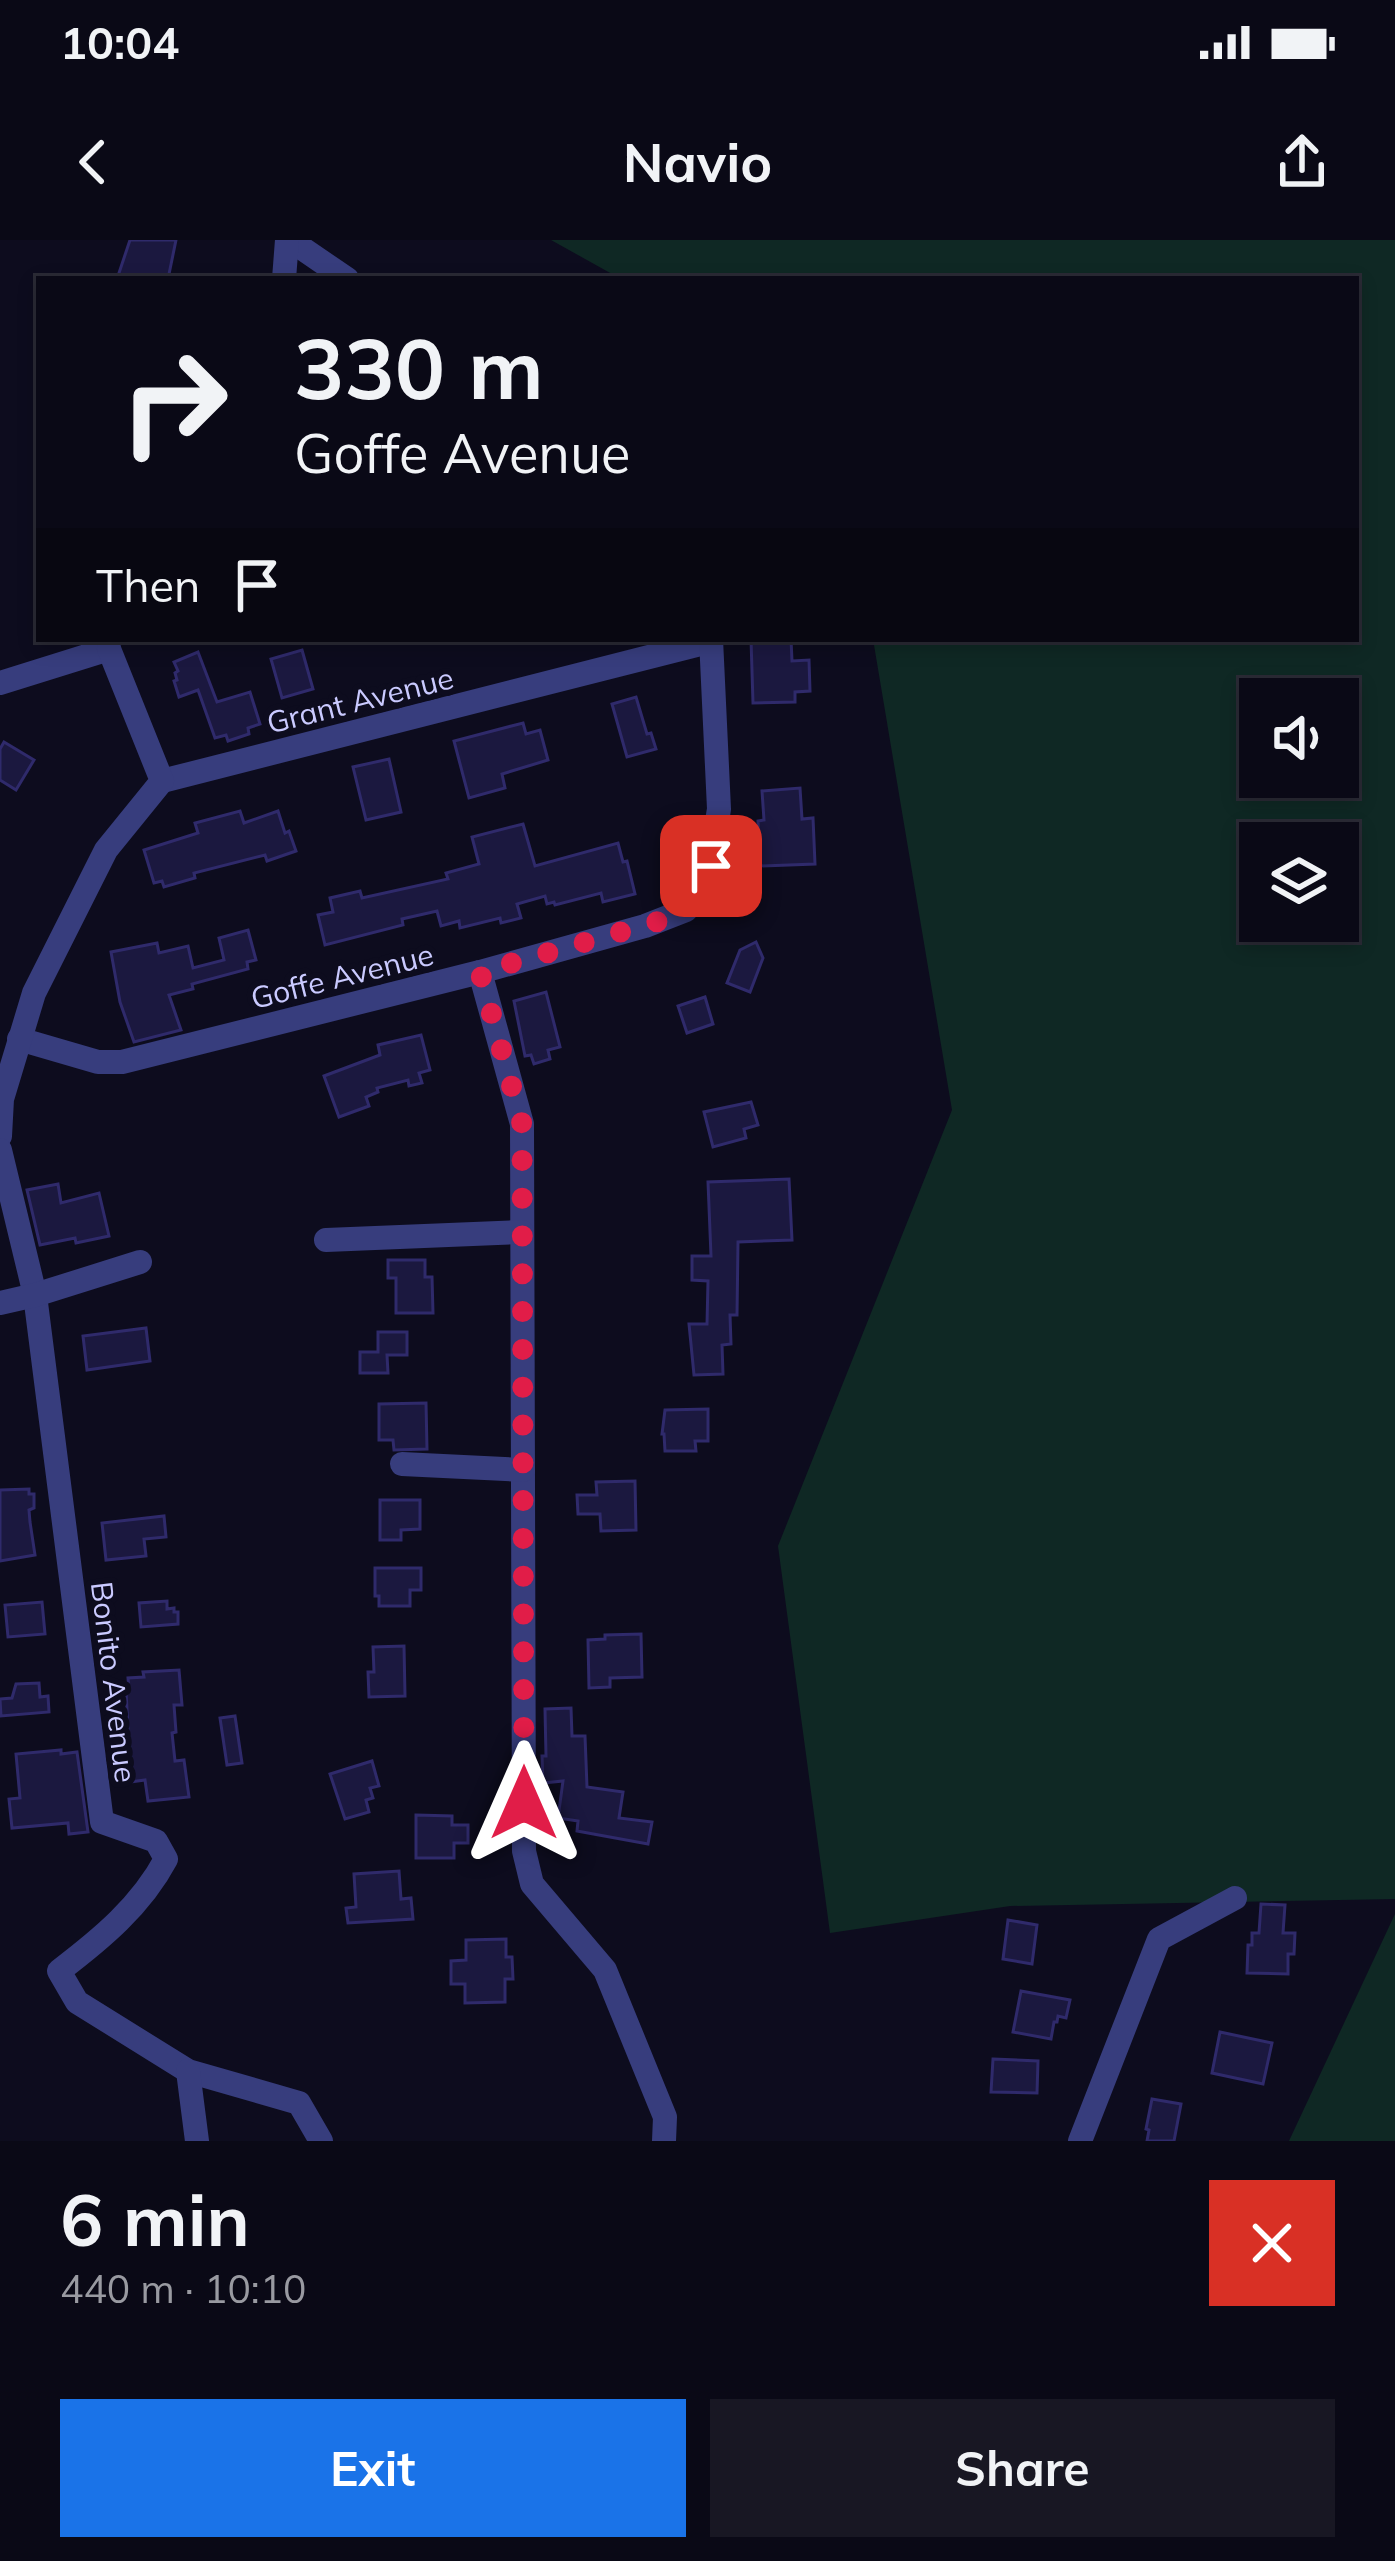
<!DOCTYPE html>
<meta charset="utf-8">
<style>
:root{--surface:#0a0916;--page:#181723;--text:#f1f3f6;--muted:#999aa1;--line:#2a2a35;--accent:#1a73e8}
body{margin:0;font-family:Mulish,sans-serif;background:var(--page);color:var(--text);height:100vh;display:flex;flex-direction:column;font-size:45px;white-space:nowrap}
*{box-sizing:border-box;margin:0}
p{font-size:39px;color:var(--muted)}
.icon{flex:none;width:66px;height:66px;fill:none;stroke:currentColor;stroke-width:2;stroke-linecap:round;stroke-linejoin:round}
.map{position:relative;height:1901px;overflow:hidden}
.drawer{display:flex;flex-direction:column;background:var(--surface);flex:1}
.drawer>*{flex:none}
.hud{position:absolute;left:36px;top:36px;width:1323px;height:366px;border-radius:0px;box-shadow:0 6px 18px #0003,0 0 0 3px var(--line);background:#0a0916;color:var(--text);overflow:hidden}
.tools{position:absolute;left:1239px;top:438px;display:grid;gap:24px}
.tools a{display:grid;place-items:center;width:120px;height:120px;border-radius:0px;background:var(--surface);box-shadow:0 6px 18px #0003,0 0 0 3px var(--line);font-size:60px}
.pin{position:absolute;display:grid;place-items:center;width:102px;height:102px;color:#fff;margin:-51px;border-radius:24px;box-shadow:0 6px 18px #0006}
.me{position:absolute;width:132px;margin:-66px;rotate:0deg;stroke-linejoin:round;filter:drop-shadow(0 0 9px #0008)}
.turn{display:flex;align-items:center;gap:42px;height:252px;padding:0 60px;font-size:54px}
.turn .icon{width:156px;height:156px;stroke-width:2.5}
.turn b{display:block;font-size:84px;line-height:102px}
.then{display:flex;align-items:center;height:114px;padding:0 60px;background:#0003;gap:24px;font-size:45px}
.round{display:grid;place-items:center;flex:none;width:126px;height:126px;border-radius:0px;background:var(--page)}
.summary{display:flex;align-items:center;justify-content:space-between;height:204px;padding:0 60px}
h1{font-size:72px;font-weight:700;line-height:90px}
.button{display:flex;gap:24px;margin-top:auto;padding:24px 60px}
.button a{flex:1;height:138px;border-radius:0px;background:var(--accent);color:#fff;font-size:48px;font-weight:700;line-height:138px;text-align:center}
.button a+a{background:var(--page);color:var(--text)}
.status{display:flex;justify-content:space-between;align-items:center;height:84px;padding:0 60px;background:var(--surface);direction:ltr}
.status svg{height:33px;fill:currentColor}
header{display:flex;justify-content:space-between;align-items:center;height:156px;padding:0 60px;background:var(--surface);font-size:54px;font-weight:700}
.map>svg:first-child{display:block}
.green{fill:#0f2824;fill-rule:evenodd}
.building{fill:#1b183f;stroke:#2f2a6b;stroke-width:3}
.lines{fill:none;stroke-linecap:round;stroke-linejoin:round}
.minor{stroke:#373d7d;stroke-width:24}
.route{stroke:#e11d48;stroke-width:21;stroke-dasharray:0 37.8}
.labels{text-anchor:middle;dominant-baseline:central;stroke-width:12;stroke-linejoin:round;paint-order:stroke}
.street-label{font-size:30px;fill:#cacaff;stroke:#0d0c1e}
</style>
<div class="status"><b>10:04</b><svg viewBox="0 0 49 12"><path d="M0 12V9h3v3zM5 12V6h3v6zM10 12V3h3v9zM15 12V0h3v12zM26 1h20v11H26zM47 4h2v5h-2z"/></svg></div>
<header><svg class="icon" aria-label="back" viewBox="0 0 24 24"><path d="M15 5l-7 7 7 7"/></svg>Navio<svg class="icon" aria-label="share" viewBox="0 0 24 24"><path d="M12 15V3M7 8l5-5 5 5M5 13v7h14v-7"/></svg></header>
<div class="map">
<svg width="1395" height="1901" viewBox="0 0 1395 1901">
<rect width="100%" height="100%" fill="#0d0c1e"/>
<g class="green">
<path d="M551 0H1395V1659L1010 1666 830 1693 778 1306 952 870 873 399H1356V39H621ZM1260 459H1338V537H1260ZM1260 603H1338V681H1260Z"/>
<path d="M1395 1674V1901H1289Z"/>
</g>
<g class="building">
<path d="M130 0H176L168 39H117Z"/>
<path d="M751 399H791L792 421 809 420 810 451 795 452V462L753 463Z"/>
<path d="M302 410 313 449 282 458 271 419Z"/>
<path d="M198 412 217 462 250 452 260 484 248 488 249 494 228 501 226 495 215 498 198 450 179 457 174 441 177 440 175 433 178 431 174 422Z"/>
<path d="M636 457 647 494 651 493 656 509 627 517 612 464Z"/>
<path d="M523 483 526 494 540 490 548 520 502 534 505 548 469 558 454 501Z"/>
<path d="M4 502 34 520 16 550 0 540V509Z"/>
<path d="M389 519 401 572 366 580 353 527Z"/>
<path d="M800 548 802 579 813 578 815 624 760 626 758 581 764 580 762 551Z"/>
<path d="M240 571 244 583 278 571 285 593 289 591 296 611 267 621 265 615 194 633 195 638 164 647 162 641 154 643 144 610 198 593 195 583Z"/>
<path d="M523 584 535 626 618 603 623 622 627 621 635 654 603 662 601 653 555 665 554 662 547 664 545 656 517 664 521 678 501 683 500 678 460 688 459 681 441 686 437 671 402 679 403 685 325 705 318 675 333 672 330 658 360 651 362 658 448 639 446 633 479 624 472 597Z"/>
<path d="M248 690 256 720 247 722 248 729 192 744 193 749 169 755 181 790 134 802 120 762 111 712 157 703 159 713 188 706 193 728 224 720 219 698Z"/>
<path d="M756 702 763 718 750 752 727 743 740 710Z"/>
<path d="M546 752 560 807 548 810 550 819 534 824 531 815 525 816 514 761Z"/>
<path d="M705 757 713 784 687 793 678 766Z"/>
<path d="M421 795 430 830 419 833 422 843 409 846 408 840 377 848 378 852 366 857 369 866 339 877 324 836 380 815 378 805Z"/>
<path d="M751 862 758 885 744 889 746 898 713 907 704 872Z"/>
<path d="M789 939 792 1000 738 1002 737 1075H730L731 1104 722 1105 723 1134 694 1135 689 1084H707L708 1041 692 1040V1016H711L708 942Z"/>
<path d="M58 944 61 963 99 953 109 996 76 1003 75 998 40 1005 27 950Z"/>
<path d="M388 1020H425V1037H432L433 1073H396V1038H388Z"/>
<path d="M146 1088 150 1121 87 1130 83 1096Z"/>
<path d="M378 1092H407V1115H387L388 1133H360V1112H378Z"/>
<path d="M426 1163 427 1209 394 1210 393 1200H379V1164Z"/>
<path d="M708 1169V1201H695L696 1211H665L664 1194H662L665 1170Z"/>
<path d="M635 1241 636 1290 601 1291 600 1274H578L577 1255H597L596 1242Z"/>
<path d="M29 1249V1254H34V1268L29 1270 30 1282 35 1315 0 1321V1250Z"/>
<path d="M380 1260H420V1289L401 1290V1300H380Z"/>
<path d="M164 1276 166 1297 144 1299 146 1316 106 1320 102 1283Z"/>
<path d="M375 1328H421V1350H410V1366H379V1356H375Z"/>
<path d="M167 1361V1369L174 1368V1372H178V1384L141 1387 139 1363Z"/>
<path d="M42 1362 45 1394 8 1397 5 1365Z"/>
<path d="M641 1394 642 1437 610 1438V1447L589 1448 588 1400 605 1399V1395Z"/>
<path d="M404 1406 405 1456 369 1457 368 1432H374L373 1407Z"/>
<path d="M179 1430 182 1465H174L176 1492 172 1493 175 1521 184 1520 189 1557 148 1561 145 1540 130 1542 125 1491 128 1490 126 1450H129L128 1438 144 1437 143 1432Z"/>
<path d="M39 1443 40 1457 48 1456 49 1472 1 1476 0 1459 12 1458 16 1444Z"/>
<path d="M571 1468 572 1496H585L587 1547 623 1552 619 1578 652 1582 648 1604 577 1591 578 1581 558 1578 563 1541 543 1543 542 1516H546L545 1469Z"/>
<path d="M235 1476 242 1523 227 1525 220 1478Z"/>
<path d="M61 1510V1514L77 1512 88 1592 69 1594 68 1583 12 1588 9 1559 20 1558 16 1514Z"/>
<path d="M372 1521 379 1546 370 1548 373 1558 366 1560 369 1572 345 1579 330 1534Z"/>
<path d="M416 1575 452 1576V1585H468V1603H454V1618H416Z"/>
<path d="M399 1631 401 1659 411 1658 413 1679 348 1683 346 1668 356 1667 354 1634Z"/>
<path d="M1261 1664 1285 1665 1283 1693H1295L1294 1714H1288V1734L1247 1733 1248 1705H1252V1693H1259Z"/>
<path d="M1008 1680 1037 1685 1032 1724 1003 1719Z"/>
<path d="M506 1699V1717H512L513 1739H505V1762L465 1763V1744H451V1721L466 1720V1700Z"/>
<path d="M1021 1751 1070 1760 1066 1778 1058 1776 1057 1782H1054L1051 1799 1013 1792Z"/>
<path d="M1220 1792 1272 1803 1263 1844 1212 1833Z"/>
<path d="M993 1819 1038 1821 1037 1853 991 1852Z"/>
<path d="M1152 1859 1181 1864 1174 1901H1147L1149 1890 1146 1889Z"/>
</g>
<g class="lines">
<g class="minor">
<path d="M290 0 347 39"/>
<path d="M284 39 287 0"/>
<path d="M0 443 109 409"/>
<path d="M162 541 712 401"/>
<path d="M480 732 522 884 524 1611 532 1644 605 1730 665 1877 664 1901"/>
<path d="M19 799 98 822H122L480 732 645 686 686 670 698 656 708 638 719 569 711 399"/>
<path d="M0 896 2 859 34 753 106 610 162 541 109 409"/>
<path d="M0 910 35 1055 102 1582 156 1601 166 1619C141 1666 101 1699 59 1731L77 1762 188 1831 299 1863 321 1901"/>
<path d="M326 1000 522 992"/>
<path d="M0 1063 35 1055 140 1022"/>
<path d="M402 1224 523 1230"/>
<path d="M188 1831 197 1901"/>
<path d="M1080 1901 1159 1699 1235 1658"/>
</g>
</g>
<g class="lines">
<path class="route" d="M524 1563 522 884 480 732 670 678C692 666 705 650 711 626"/>
</g>
<g class="labels">
<g class="street-label">
<text transform="translate(360 460) rotate(-14)">Grant Avenue</text>
<text transform="translate(342 736) rotate(-14)">Goffe Avenue</text>
<text transform="translate(114 1442) rotate(83)">Bonito Avenue</text>
</g>
</g>
</svg>
<div class="tools">
<a><svg class="icon" aria-label="sound" viewBox="0 0 24 24"><path d="M4 9h4l5-4v14l-5-4H4zM17 9q2 3 0 6"/></svg></a>
<a><svg class="icon" aria-label="layers" viewBox="0 0 24 24"><path d="M12 4l9 5-9 5-9-5zM3 14l9 5 9-5"/></svg></a>
</div>
<div class="pin" style="left:711px;top:626px;background:#d93025"><svg class="icon" aria-label="arrive" viewBox="0 0 24 24"><path d="M6 21V4h12l-3 4 3 4H6"/></svg></div>
<svg class="me" style="left:524px;top:1563px" viewBox="-20 -20 40 40"><path d="M0-17L14 15 0 8-14 15z" fill="#e11d48" stroke="#fff" stroke-width="4"/></svg>
<div class="hud">
<div class="turn"><svg class="icon" aria-label="right" viewBox="0 0 24 24"><path d="M7 20v-9h11M14 6l5 5-5 5"/></svg><div><b>330 m</b>Goffe Avenue</div></div>
<div class="then">Then<svg class="icon" aria-label="arrive" viewBox="0 0 24 24"><path d="M6 21V4h12l-3 4 3 4H6"/></svg></div>
</div>
</div>
<section class="drawer">
<div class="summary"><div><h1>6 min</h1><p>440 m · 10:10</p></div><a class="round" style="background:#d93025;color:#fff"><svg class="icon" aria-label="close" viewBox="0 0 24 24"><path d="M6 6l12 12M18 6L6 18"/></svg></a></div>
<div class="button"><a>Exit</a><a>Share</a></div>
</section>
